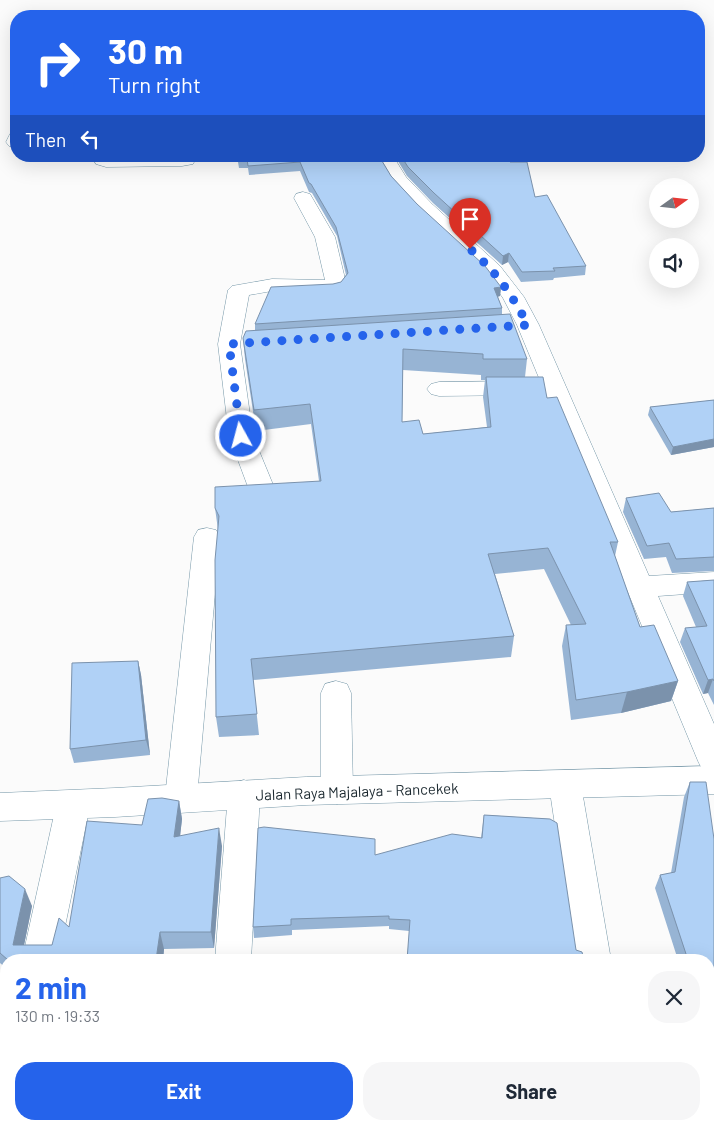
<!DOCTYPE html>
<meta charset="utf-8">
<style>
:root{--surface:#fff;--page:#f6f6f7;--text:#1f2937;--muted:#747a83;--accent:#2563eb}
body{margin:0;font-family:Barlow,sans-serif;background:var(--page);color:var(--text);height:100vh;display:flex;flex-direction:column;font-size:19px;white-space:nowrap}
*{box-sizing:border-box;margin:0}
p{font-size:16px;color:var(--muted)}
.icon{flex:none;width:28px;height:28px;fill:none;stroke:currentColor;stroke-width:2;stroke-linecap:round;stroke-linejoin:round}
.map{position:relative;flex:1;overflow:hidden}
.side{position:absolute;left:0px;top:954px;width:715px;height:176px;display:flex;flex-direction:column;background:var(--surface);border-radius:20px 20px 0 0;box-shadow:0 5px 20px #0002}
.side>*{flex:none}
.guide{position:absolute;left:10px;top:10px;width:695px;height:152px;border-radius:20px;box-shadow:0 5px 20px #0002;background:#2563eb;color:#fff;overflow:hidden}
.needle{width:32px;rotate:75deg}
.controls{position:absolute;left:649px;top:178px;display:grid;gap:10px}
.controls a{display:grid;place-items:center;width:50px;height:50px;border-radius:50%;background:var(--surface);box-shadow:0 5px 20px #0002;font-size:25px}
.pin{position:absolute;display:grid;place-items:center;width:42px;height:42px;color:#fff;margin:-51px -21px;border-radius:50% 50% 50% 0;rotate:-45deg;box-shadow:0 0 5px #0007}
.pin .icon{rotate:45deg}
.me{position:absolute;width:55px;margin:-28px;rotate:353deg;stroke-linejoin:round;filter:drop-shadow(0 0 4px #0008)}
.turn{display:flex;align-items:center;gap:18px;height:105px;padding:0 15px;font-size:22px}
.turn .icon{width:65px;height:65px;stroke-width:2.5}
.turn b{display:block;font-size:35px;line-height:42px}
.then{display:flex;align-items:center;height:48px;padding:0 15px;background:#0003;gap:10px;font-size:19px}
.round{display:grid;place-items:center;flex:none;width:52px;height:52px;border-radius:20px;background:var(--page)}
.head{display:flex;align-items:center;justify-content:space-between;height:85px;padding:0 15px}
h1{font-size:30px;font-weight:700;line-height:38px;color:var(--accent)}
.primary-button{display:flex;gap:10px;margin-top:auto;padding:10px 15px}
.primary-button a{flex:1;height:58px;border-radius:20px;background:var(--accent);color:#fff;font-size:20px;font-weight:700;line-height:58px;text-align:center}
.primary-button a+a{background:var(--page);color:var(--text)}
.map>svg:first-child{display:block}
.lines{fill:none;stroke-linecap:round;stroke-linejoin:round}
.minor-casing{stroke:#7597a8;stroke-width:1}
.major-casing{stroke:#7597a8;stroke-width:1}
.minor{fill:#fff;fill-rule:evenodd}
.major{fill:#fff;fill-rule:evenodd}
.wall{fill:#97b4d4;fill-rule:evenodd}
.shaded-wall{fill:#7b92ac}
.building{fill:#b0d1f6;stroke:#7b92ac}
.route{stroke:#2563eb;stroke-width:9;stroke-dasharray:0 16.2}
.labels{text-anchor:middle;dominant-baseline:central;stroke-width:4.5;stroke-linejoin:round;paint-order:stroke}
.street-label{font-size:15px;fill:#1b282f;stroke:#fff}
</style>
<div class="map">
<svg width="714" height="1129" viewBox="0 0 714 1129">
<rect width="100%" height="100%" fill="#fbfbfb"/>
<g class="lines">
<defs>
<g id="minor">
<path d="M16 133V147L9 146 6 142 10 134Z"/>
<path d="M92 156H197L193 164 182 166 106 167 96 164Z"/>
<path d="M375 156H393L406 177 432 204 500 266 524 297 539 325 649 576 714 572V592L658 596 714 724V775L703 771 698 761 517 325 503 298 486 274 418 212 392 184Z"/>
<path d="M303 192 310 194 335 237 346 283 340 290 333 292 272 291 249 295 240 344 253 436 274 487 270 493 261 496 252 493 248 487 229 436 218 344 228 290 232 286 272 279 325 280 315 237 294 198 296 194Z"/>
<path d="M522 381 530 383 534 388 530 393 522 395 439 396 431 394 427 389 431 384 439 382Z"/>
<path d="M207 528 216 530 220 537 197 797 193 807 181 811 169 807 165 797 194 537 198 530Z"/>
<path d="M336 681 347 684 351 693 353 790 349 800 337 804 325 800 321 790V693L325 684Z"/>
<path d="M565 771 577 775 581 785 611 960H575L549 785 553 775Z"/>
<path d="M244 780 256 784 260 794 251 960H215L228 794 232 784Z"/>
<path d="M73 792 85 796 90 806 58 960H22L56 806 61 796Z"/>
<rect x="103" y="1124" width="40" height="5"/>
<path d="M599 1124H639L640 1129H600Z"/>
</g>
<path id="major" d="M714 766V794L306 805 115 817 0 821V793L115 788 306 777Z"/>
</defs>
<use href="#minor" class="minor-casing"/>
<use href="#major" class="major-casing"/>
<use href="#minor" class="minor"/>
<use href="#major" class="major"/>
</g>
<g class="wall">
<path d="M237 156H379L391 176 417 204 501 287 500 296 498 297 502 308V315L527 359 525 377 547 398 618 542 615 556 640 627 678 681 671 701 621 713 571 720 562 646 566 625H571L544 569 495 574 514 636 511 657 253 680 259 735 219 737 216 717 218 530 215 508 319 481 311 424 256 431 245 359 243 338 255 331V324L333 284 341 282 346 275 337 236 312 193 309 192 300 171 249 175 248 168H239ZM403 370 481 375V380H485L483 397 487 427 423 434 402 422Z"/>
<path d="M395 156H509L510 162 586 266 585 275 554 278 553 280 521 282 508 262 502 265 433 203 407 176Z"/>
<path d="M714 400V447L671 455 648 415 650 407Z"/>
<path d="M626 498 671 512 714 508V571L672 573 666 557 644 559 623 512Z"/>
<path d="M714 580V705L708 693 703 694 680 642 685 628 696 627 683 596 687 582Z"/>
<path d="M138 661 141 675 150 755 74 763 70 749Z"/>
<path d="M690 782 714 839V1002H709V960H678L655 888 660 875 671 873 684 797Z"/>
<path d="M179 801 182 819 180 836 222 846 214 948 164 949 163 960H6V968L0 963V878L32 906 24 945H52L69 927 142 825Z"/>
<path d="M484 815 550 819 409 931 389 929V926L292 930V935L254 938 253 927 375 855 481 838Z"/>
<path d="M530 1124H587L589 1129H530Z"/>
</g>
<g class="shaded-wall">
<path d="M509 253 508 262 502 265 503 256Z"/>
<path d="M501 287 500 296 493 297 494 288Z"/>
<path d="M714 439V447L671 455 673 447Z"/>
<path d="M138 661 141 675 150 755 146 740Z"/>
<path d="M713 679 708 693 703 694 708 680Z"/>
<path d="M678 681 671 701 621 713 627 692Z"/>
<path d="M179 801 182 819 178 854 174 837Z"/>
<path d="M219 828 222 846 214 948 211 932Z"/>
<path d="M25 889 32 906 21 960 13 945Z"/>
<path d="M160 932 164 949 163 960H156Z"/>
<path d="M203 1124H208L207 1129H202Z"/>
</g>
<g class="building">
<path d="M237 156H379L391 176 417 204 485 266 501 287 494 288 502 308 255 324 271 287 333 284 341 282 348 273 336 227 311 184 309 183 300 162 248 166 247 159H238Z"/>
<path d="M401 156H509L510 162H527L535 197 547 195 586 266 553 268 555 271 522 272 509 253 503 256 434 193 408 167Z"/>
<path d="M510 314 527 359H483V354L403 349 402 422 419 420 423 434 491 427 486 377H543L547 398 557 397 618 542H610L640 627 654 625 678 681 627 692 576 700 566 625 586 624 548 548 488 554 514 636 251 659 257 714 216 717 215 560 219 516 215 508V487L321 481 310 404 254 410 243 338 246 331Z"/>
<path d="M714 400V439L673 447 650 407Z"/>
<path d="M659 493 671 512 714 508V557L676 559 669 543 647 546 626 498Z"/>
<path d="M714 580V681L713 679 708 680 685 628 707 626 687 582Z"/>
<path d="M138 661 146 740 70 749 72 663Z"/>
<path d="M690 782H706L714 839V990H709V960H688L660 875 675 872Z"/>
<path d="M162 798 179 801 174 837 219 828 211 932H160L156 960H8L0 953V878L9 876 25 889 13 945H52L59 918 69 927 87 821 142 825 148 799Z"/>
<path d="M484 815 550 819 557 823 576 950 582 952 584 960H407L410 920 389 919V916L291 919V925L253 927 258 828 264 827 375 839V855L452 834 482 838Z"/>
<path d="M341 958V960H324V959Z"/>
<path d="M8 1124H39L63 1129H6Z"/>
<path d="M132 1124H203L202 1129H129Z"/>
<path d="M299 1124H385V1129H298Z"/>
<path d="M532 1124H587L589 1129H532Z"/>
</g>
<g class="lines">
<path class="route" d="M241 436 229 344 528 325C510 292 498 274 470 249"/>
</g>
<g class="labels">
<g class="street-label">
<text transform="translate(357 791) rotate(-2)">Jalan Raya Majalaya - Rancekek</text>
</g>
</g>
</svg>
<div class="controls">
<a><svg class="needle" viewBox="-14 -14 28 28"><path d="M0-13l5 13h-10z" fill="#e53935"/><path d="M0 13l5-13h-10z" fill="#747a83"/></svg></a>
<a><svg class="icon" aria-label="sound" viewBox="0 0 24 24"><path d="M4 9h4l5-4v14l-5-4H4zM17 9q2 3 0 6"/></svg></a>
</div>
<div class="pin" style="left:470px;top:249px;background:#d93025"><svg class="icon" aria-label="arrive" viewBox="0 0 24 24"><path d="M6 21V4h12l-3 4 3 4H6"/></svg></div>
<svg class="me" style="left:241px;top:436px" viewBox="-20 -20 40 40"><circle r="17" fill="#2563eb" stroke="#fff" stroke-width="3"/><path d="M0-11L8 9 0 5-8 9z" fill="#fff"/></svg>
<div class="guide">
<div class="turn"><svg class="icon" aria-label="right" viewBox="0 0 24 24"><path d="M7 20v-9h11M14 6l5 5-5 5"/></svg><div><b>30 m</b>Turn right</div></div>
<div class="then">Then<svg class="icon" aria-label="left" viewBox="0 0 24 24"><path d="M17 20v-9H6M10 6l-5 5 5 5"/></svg></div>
</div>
<section class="side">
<div class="head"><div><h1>2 min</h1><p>130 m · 19:33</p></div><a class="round"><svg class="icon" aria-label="close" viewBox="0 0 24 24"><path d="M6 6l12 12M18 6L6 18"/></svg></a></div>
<div class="primary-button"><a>Exit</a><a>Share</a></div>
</section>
</div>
